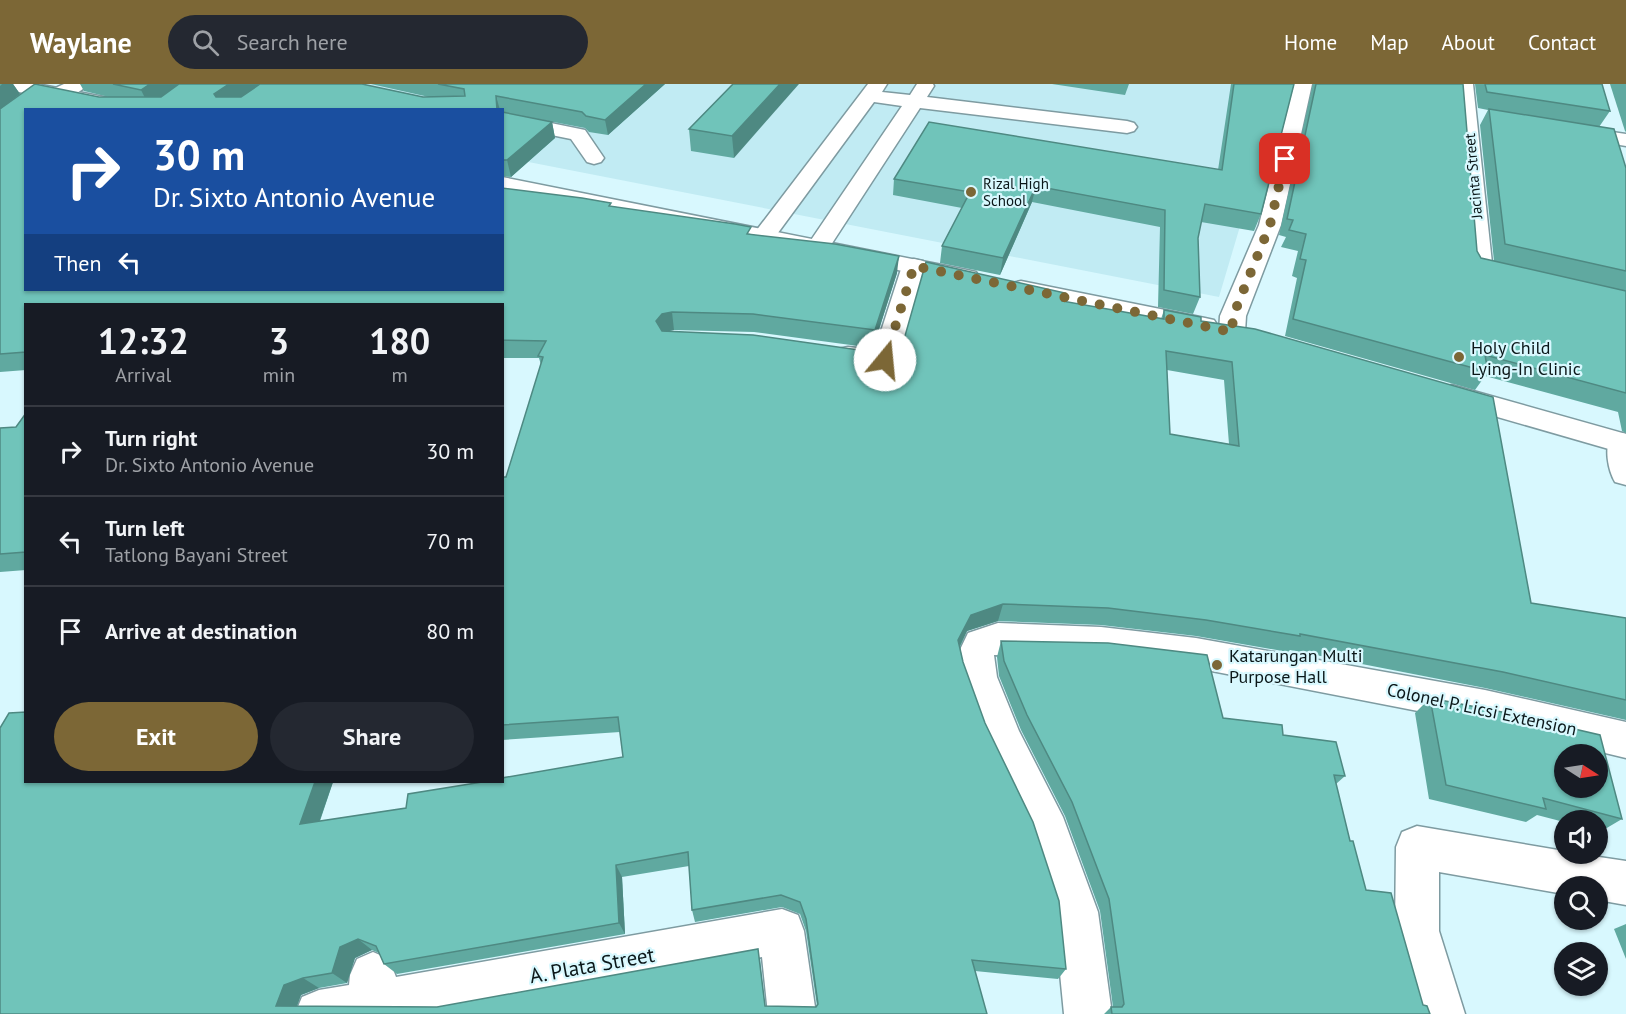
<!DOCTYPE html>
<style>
:root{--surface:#171b24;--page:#242831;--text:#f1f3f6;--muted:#9ea1a6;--line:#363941;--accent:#7c6736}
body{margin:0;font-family:"PT Sans",sans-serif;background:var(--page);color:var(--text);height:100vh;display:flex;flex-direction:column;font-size:22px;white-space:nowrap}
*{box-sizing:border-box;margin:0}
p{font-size:20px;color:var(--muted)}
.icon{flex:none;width:33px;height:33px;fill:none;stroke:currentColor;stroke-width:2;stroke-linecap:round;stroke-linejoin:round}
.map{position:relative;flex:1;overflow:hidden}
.side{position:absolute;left:24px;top:219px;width:480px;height:480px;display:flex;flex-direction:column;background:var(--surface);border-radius:0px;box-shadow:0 2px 4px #0004}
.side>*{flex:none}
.banner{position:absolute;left:24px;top:24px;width:480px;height:183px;border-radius:0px;box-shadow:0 2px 4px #0004;background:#1a4fa0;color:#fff;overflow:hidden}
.needle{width:39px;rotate:102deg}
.tools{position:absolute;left:1554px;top:660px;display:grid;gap:12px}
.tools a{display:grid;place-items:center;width:54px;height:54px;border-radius:50%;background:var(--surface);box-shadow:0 2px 4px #0004;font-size:30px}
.pin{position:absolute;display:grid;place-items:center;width:51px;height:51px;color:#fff;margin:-26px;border-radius:12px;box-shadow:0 3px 9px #0006}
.me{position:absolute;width:66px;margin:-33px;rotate:17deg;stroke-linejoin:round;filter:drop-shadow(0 0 4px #0008)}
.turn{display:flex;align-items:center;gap:21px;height:126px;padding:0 30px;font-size:27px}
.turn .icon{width:78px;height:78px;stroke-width:2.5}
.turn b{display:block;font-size:42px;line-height:51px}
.then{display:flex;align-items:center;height:57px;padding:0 30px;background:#0003;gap:12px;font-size:22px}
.eta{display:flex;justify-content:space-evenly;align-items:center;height:102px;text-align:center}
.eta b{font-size:36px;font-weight:800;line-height:42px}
.action{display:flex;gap:12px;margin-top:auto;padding:12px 30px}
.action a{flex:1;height:69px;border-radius:36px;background:var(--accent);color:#fff;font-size:24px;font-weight:800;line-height:69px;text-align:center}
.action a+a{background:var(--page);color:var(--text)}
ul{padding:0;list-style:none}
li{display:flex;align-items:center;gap:18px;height:90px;padding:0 30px;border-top:2px solid var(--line)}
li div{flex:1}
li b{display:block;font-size:22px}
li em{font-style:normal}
header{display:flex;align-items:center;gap:36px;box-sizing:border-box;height:84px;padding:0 30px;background:var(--accent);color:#fff}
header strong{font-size:28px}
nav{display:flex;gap:33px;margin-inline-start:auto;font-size:21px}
.search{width:420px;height:54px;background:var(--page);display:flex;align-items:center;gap:15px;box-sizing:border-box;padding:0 21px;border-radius:33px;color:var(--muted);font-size:22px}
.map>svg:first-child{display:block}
.built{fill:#c1ebf3}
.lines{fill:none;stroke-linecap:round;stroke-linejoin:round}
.minor-casing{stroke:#7e9ba1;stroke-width:3}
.major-casing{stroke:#7e9ba1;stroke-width:3}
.minor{fill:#fff;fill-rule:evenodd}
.major{fill:#fff;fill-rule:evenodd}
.wall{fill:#60a9a0;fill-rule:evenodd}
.shaded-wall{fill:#4e8982}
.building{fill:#70c4ba;stroke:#4e8982;stroke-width:1.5;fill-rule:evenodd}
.route{stroke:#7c6736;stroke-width:10;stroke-dasharray:0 18}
.poi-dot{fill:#7c6736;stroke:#d8f8fe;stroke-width:2}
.labels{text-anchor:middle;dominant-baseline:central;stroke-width:4.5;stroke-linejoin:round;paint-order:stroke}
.far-street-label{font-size:15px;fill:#0b1719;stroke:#d8f8fe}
.far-poi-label{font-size:15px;fill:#0b1719;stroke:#d8f8fe;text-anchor:start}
.poi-label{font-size:18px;fill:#0b1719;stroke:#d8f8fe;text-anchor:start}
.street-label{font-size:18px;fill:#0b1719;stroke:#d8f8fe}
.near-street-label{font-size:21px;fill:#0b1719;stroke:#d8f8fe}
</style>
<header>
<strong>Waylane</strong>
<div class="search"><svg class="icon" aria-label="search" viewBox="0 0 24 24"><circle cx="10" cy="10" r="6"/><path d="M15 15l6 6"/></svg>Search here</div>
<nav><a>Home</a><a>Map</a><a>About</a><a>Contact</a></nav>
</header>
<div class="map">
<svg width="1626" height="930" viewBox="0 0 1626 930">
<rect width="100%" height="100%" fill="#d8f8fe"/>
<path class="built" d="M273 0H1280L1268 105 1249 112 1219 213 503 73 502 26H259Z"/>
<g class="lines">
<defs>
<g id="minor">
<path d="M64 0H88C81 9 63 17 51 14L49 10 51 6Z"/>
<path d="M868 0H887L882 8 910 11 917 0H933L934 2 927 13 1127 37 1134 39 1137 43 1134 47 1127 49 920 24 827 167 819 169 811 167 807 162 902 22 874 18 772 157 764 159 756 157 752 152 756 147Z"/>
<path d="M1294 0H1312L1281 141 1246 232 1245 248 1241 254 1232 256 1223 254 1219 248 1220 232 1259 141Z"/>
<path d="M1455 0H1473L1492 179 1519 186 1522 191 1519 196C1504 200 1486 193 1471 189L1468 184Z"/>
<path d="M502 29 585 46 604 74 601 78 594 80 587 78 571 55 502 41Z"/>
<path d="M1571 42 1626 50V62L1564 52 1561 48 1564 44Z"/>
<path d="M914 175 923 177 926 182 899 276 895 282 885 285 838 277 835 271 838 265 848 263 875 266 902 182 905 177Z"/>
<path d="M1622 349 1626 350V401L1615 398C1608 386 1604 364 1611 352Z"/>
<path d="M998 539 1101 543 1196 554 1485 606 1626 638V674L1485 640 1196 584 1101 573 994 571 997 593 1019 647 1063 733 1098 828 1112 930H1064L1054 828 1029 751 983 653 961 593 957 572 968 549Z"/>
<path d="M1417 742 1564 767V770H1579L1626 777V821L1598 816V802H1564V810L1439 788V847L1465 930H1417L1395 847 1396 763 1402 748Z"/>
<path d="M782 825 798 831 804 847 816 930H768L762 873 449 930H295L302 913 319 906 349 901 350 891 357 875 373 868 389 875 396 893Z"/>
</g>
<g id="major">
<path d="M0 0H37L140 20 147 22 149 26H109L9 6 2 4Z"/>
<path d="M502 93 967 186 976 188 979 193 976 198 967 200 502 106Z"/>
<path d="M1021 197 1205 234 1214 236 1218 242 1214 248 1205 250 1012 209 1009 204 1012 199Z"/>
<path d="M1452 301 1626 350V370L1442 317 1438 310 1442 303Z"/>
</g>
</defs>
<use href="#minor" class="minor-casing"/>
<use href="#major" class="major-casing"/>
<use href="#minor" class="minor"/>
<use href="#major" class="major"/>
</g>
<g class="wall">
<path d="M0 0H13L20 10 1 25 99 13H109L84 7 80 0H362L423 13H429L371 0H665L608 51 589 48 585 44 502 28V26H26V206H502L612 122 751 150 897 189 873 264 754 248 674 246 668 247 887 270 1063 218 1161 235 1164 226 1201 237 1531 519 1626 534V636L1485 604 1290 566 1288 568 1196 552 1101 541 998 537 967 547 960 563 963 578 1066 885 1058 895 975 887 987 930H0L26 698H333L320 737 406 724 623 673 620 648 502 656V393H506L541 281 539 274H502V220H26V286L0 288ZM1167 286 1224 296 1229 360 1170 350ZM689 782 692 826 695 838 782 823 800 830 806 847 817 922 816 923 765 922 760 876 437 923 297 922 301 911 319 904 347 899 355 874 372 866 379 869 384 880 397 890 625 850 622 793Z"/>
<path d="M733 0 734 74 691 67 689 45Z"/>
<path d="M1052 0H1129L1125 11Z"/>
<path d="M1231 0H1294L1261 130 1254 147 1201 138 1198 154 1200 213 1193 230 1158 223 1160 143 1032 118 1000 191 940 179 942 162 962 124 893 111 894 95 1218 86Z"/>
<path d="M1313 0H1463L1477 167 1481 174 1494 177 1480 41 1488 26 1478 24 1475 0H1602L1610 27 1599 43 1626 84V349L1622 347 1618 328 1485 292 1475 306 1285 252 1297 194 1292 192 1298 167 1281 163 1286 153 1279 151Z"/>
<path d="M1610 0H1626V48L1625 47Z"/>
<path d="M502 28 552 38 555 54 511 93 502 92Z"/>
<path d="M26 329V486L0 488V344L16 343Z"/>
<path d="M1001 557 1223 634 1283 651 1345 692 1336 700 1350 757 1366 806 1423 921 1430 930H1104L1111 923H1113L1100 827 1065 732 1021 646 999 592 997 573Z"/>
<path d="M1430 614 1622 735 1600 748 1598 747V736H1564V738L1537 731 1526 738 1429 715 1415 629Z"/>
<path d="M1626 840V875L1614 845Z"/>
</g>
<g class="shaded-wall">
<path d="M2 0H13L20 10 0 25V2Z"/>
<path d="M150 0H180L149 22 141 6Z"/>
<path d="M229 0H260L222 26 214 10Z"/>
<path d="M646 0H665L608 51 605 36Z"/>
<path d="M780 0H799L734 74 732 52Z"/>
<path d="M496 12 500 26H497Z"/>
<path d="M552 38 555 54 511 93 507 76Z"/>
<path d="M1036 102 1032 118 1000 191 1003 174Z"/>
<path d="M899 172 897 189 873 264 875 246Z"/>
<path d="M672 228 674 246 665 248 659 255 656 237 662 230Z"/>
<path d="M1003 520 998 537 967 547 955 572 958 556 971 531Z"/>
<path d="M315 698H333L314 753 300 740Z"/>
<path d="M616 781 622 793 625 850 619 839Z"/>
<path d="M358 855 372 866 355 874 347 899 332 889 340 863Z"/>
<path d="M303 894 319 904 301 911 294 930 276 922 284 901Z"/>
</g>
<g class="building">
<path d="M35 0 99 13H161L179 0H229L214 10 216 13H241L260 0H362L423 13 465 12 464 5 438 0H646L605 36 586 32 582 28 496 12 497 26H26V206H502V104L582 114 611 119 609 122 735 140 751 143 747 150 835 160 899 172 875 246 753 230 672 228 662 230 656 237 662 247 753 251 887 270 897 267 903 259 926 178 1065 209 1062 217 1164 235V226L1201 233V237L1255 245 1493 313 1531 519 1626 534V616L1503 588 1300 550V552L1206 536 1108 524 1003 520 971 531 958 556 963 578 985 639 1033 738 1059 817 1066 885 972 876 987 930H0V644L9 629 26 628V698H315L300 740 406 724 408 710 482 698H502V694L623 673 618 633 502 641V393H506L543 273 538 272 546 257 502 256V220H26V268L0 270V25ZM1166 267 1232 278 1239 362 1170 350ZM688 768 692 826 781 811 800 818 806 835 818 920 816 923 765 922 758 865 437 923 276 922 284 901 303 894 332 889 340 863 358 855 376 862 384 880 619 839 616 781Z"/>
<path d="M113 0H150L141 6Z"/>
<path d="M733 0H780L732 52 689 45Z"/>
<path d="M1234 0H1294L1261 130 1205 120 1198 154 1200 213 1164 206 1165 126 1036 102 1003 174 942 162 970 108 894 95 929 38 1222 86Z"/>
<path d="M1316 0H1463L1477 167 1481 174 1626 207V309L1485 271 1488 288 1293 235 1306 176 1300 175 1306 150 1289 146 1293 136 1287 135Z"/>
<path d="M1485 0H1602L1610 27 1487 8Z"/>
<path d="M1489 25 1614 45 1626 84V187L1505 160Z"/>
<path d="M502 28 552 38 507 76H502Z"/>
<path d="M26 329V468L0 470V344L16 343Z"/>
<path d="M1001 557 1108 559 1207 571 1223 634 1282 641 1283 651 1336 658 1345 692 1334 691 1350 757H1353L1366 806 1391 809 1423 921 1427 922 1430 930H1112L1111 923H1122L1124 920 1109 815 1072 718 1027 631 1004 577Z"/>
<path d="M1430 614 1502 628 1600 651 1622 735 1543 714 1546 725 1446 701ZM1564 670H1598V704H1564Z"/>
</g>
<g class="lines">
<path class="route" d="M885 276 914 182 1232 248 1233 232 1270 141 1285 75"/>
</g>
<g class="poi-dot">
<circle cx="971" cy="108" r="6"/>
<circle cx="1459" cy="273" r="6"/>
<circle cx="1217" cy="581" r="6"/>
</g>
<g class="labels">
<g class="far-street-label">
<text transform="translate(1473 92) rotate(-95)">Jacinta Street</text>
</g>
<g class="far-poi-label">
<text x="983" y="99">Rizal High<tspan x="983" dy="17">School</tspan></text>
</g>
<g class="poi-label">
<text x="1471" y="263">Holy Child<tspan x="1471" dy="21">Lying-In Clinic</tspan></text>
<text x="1229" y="571">Katarungan Multi<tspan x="1229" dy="21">Purpose Hall</tspan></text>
</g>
<g class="street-label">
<text transform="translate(1482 625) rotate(12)">Colonel P. Licsi Extension</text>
</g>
<g class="near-street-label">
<text transform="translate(592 881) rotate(-10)">A. Plata Street</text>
</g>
</g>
</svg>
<div class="tools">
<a><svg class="needle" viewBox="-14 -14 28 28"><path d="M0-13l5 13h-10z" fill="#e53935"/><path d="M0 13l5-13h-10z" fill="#9ea1a6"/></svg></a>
<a><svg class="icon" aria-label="sound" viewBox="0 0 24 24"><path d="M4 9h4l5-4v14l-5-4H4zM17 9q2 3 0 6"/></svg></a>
<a><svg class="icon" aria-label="search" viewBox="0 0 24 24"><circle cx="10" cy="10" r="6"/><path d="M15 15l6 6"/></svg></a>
<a><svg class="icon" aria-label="layers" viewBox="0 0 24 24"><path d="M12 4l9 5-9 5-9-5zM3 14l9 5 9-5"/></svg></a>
</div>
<div class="pin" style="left:1285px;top:75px;background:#d93025"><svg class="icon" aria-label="arrive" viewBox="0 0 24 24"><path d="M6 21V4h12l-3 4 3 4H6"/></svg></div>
<svg class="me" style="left:885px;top:276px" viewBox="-20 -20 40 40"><circle r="19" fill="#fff"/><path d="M0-13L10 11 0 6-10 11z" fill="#7c6736"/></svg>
<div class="banner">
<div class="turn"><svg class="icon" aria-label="right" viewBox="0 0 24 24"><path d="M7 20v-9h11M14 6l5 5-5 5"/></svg><div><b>30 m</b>Dr. Sixto Antonio Avenue</div></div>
<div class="then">Then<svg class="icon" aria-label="left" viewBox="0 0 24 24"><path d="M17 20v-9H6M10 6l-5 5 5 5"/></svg></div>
</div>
<section class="side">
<div class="eta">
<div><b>12:32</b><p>Arrival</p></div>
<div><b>3</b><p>min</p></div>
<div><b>180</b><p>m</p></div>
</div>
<ul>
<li><svg class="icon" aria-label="right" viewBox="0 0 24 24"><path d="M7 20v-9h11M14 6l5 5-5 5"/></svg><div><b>Turn right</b><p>Dr. Sixto Antonio Avenue</p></div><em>30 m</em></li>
<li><svg class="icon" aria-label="left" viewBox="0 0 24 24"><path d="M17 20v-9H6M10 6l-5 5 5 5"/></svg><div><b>Turn left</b><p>Tatlong Bayani Street</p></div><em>70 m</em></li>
<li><svg class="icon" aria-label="arrive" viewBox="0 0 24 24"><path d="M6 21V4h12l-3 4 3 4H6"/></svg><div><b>Arrive at destination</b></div><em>80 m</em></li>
</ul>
<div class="action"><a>Exit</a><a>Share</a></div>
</section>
</div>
